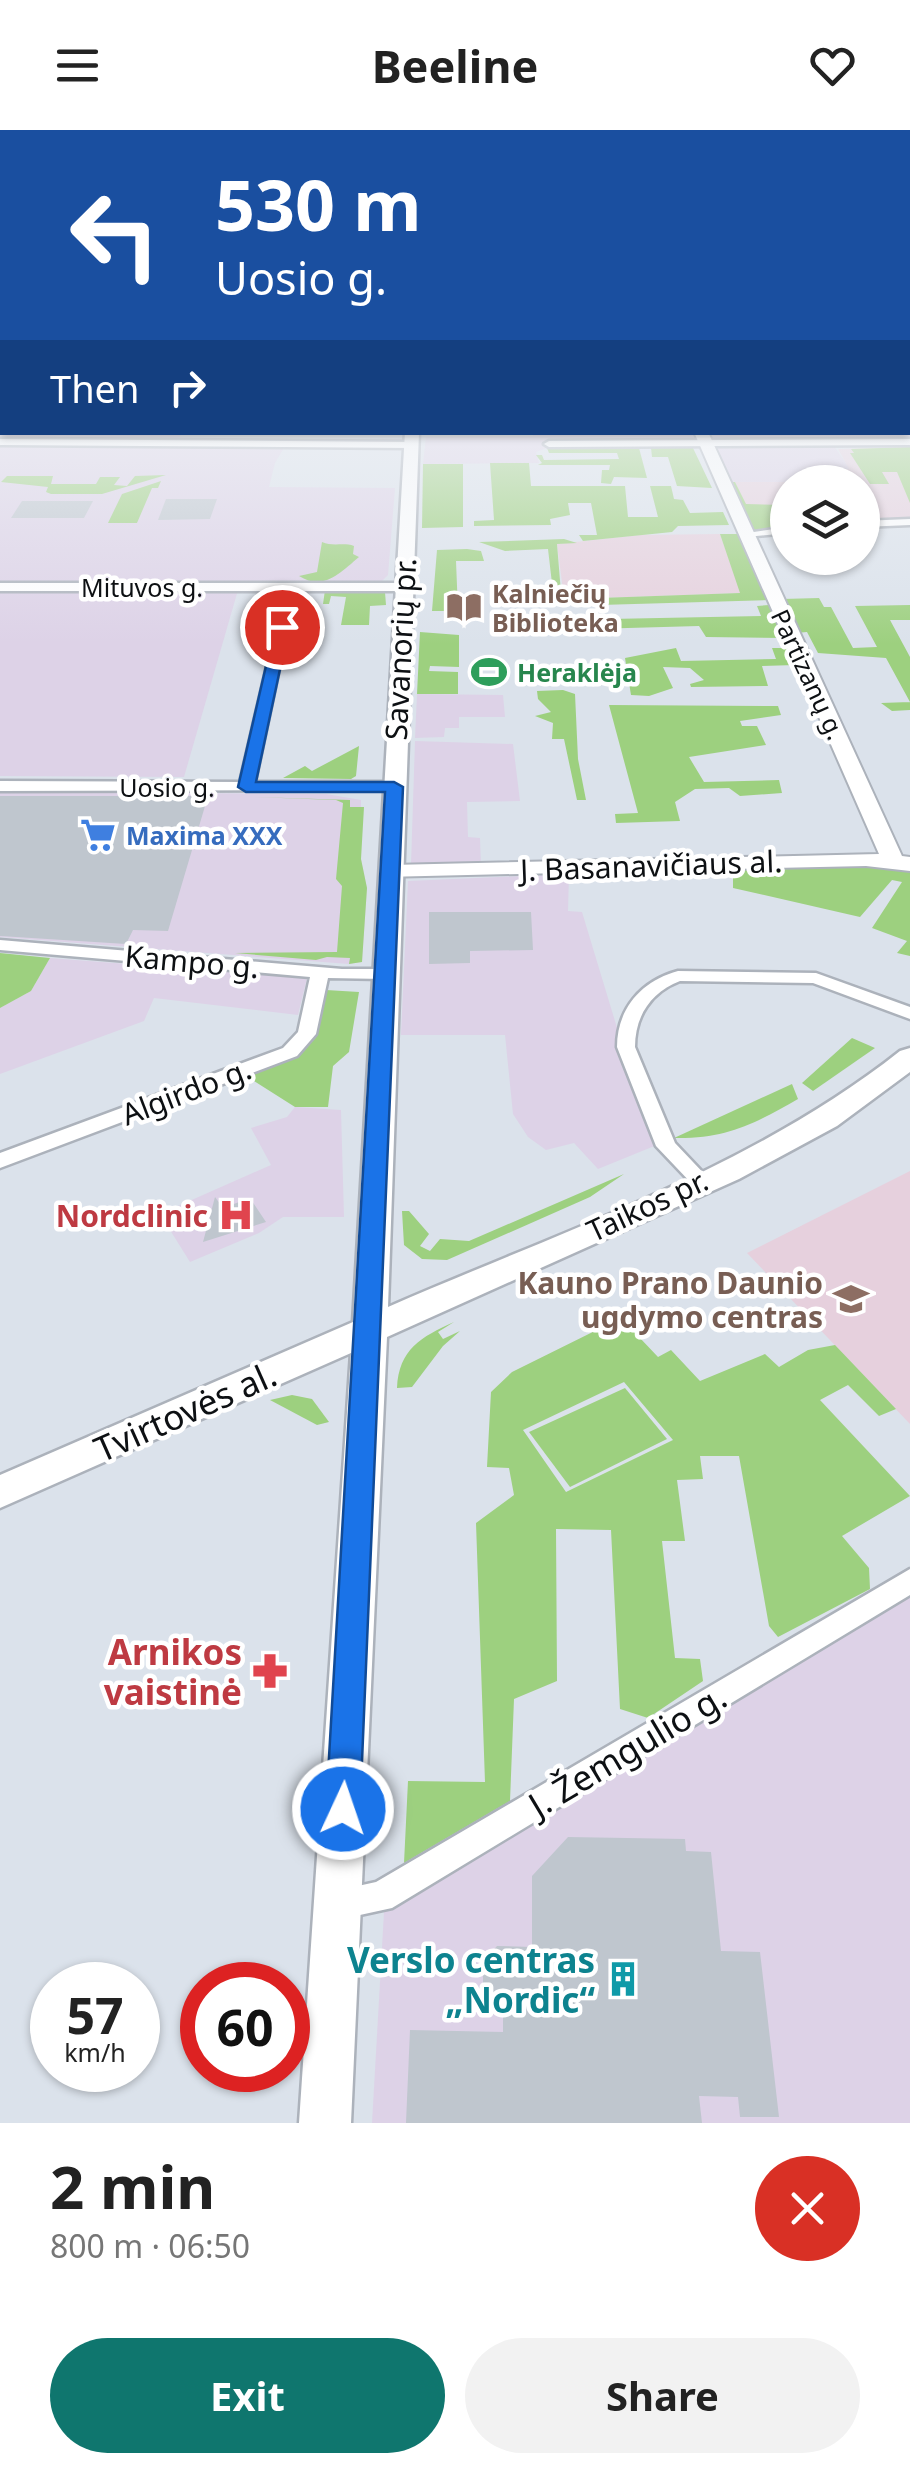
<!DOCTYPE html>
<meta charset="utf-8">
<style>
:root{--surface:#fff;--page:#f2f2f2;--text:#222;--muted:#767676;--accent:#0f766e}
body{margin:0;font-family:"Noto Sans",sans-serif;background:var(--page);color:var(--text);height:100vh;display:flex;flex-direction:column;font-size:38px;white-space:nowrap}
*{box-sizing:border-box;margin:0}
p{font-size:32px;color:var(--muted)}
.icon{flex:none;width:55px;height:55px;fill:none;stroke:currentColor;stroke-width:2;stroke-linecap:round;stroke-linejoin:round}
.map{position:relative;height:1993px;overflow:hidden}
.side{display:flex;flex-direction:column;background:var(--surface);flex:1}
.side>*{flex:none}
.hud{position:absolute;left:0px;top:0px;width:910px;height:305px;box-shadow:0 2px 8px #0004;background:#1a4fa0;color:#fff;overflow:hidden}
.controls{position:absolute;left:770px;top:335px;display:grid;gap:20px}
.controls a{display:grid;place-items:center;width:110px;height:110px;border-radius:50%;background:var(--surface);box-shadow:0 2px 8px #0004;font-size:50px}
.speed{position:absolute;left:30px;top:1832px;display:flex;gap:20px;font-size:50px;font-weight:700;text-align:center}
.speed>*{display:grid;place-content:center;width:130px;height:130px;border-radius:50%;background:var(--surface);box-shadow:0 2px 8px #0004;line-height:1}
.speed small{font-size:25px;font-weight:400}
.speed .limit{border:15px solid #d22;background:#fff;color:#111}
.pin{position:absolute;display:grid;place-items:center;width:85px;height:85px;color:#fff;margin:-42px;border:5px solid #fff;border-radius:50%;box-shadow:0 2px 10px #0007}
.me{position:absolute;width:110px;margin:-55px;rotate:3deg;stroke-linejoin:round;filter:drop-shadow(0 0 8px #0008)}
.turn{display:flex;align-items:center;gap:35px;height:210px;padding:0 50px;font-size:45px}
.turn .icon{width:130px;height:130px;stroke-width:2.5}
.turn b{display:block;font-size:70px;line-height:85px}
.then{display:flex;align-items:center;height:95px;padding:0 50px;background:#0003;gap:20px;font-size:38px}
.round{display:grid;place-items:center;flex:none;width:105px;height:105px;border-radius:52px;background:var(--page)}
.headline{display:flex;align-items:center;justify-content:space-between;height:170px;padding:0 50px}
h1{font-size:60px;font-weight:700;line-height:75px}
.cta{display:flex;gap:20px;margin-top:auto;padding:20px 50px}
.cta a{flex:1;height:115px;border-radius:60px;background:var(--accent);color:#fff;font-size:40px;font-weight:700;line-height:115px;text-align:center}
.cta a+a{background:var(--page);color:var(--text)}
header{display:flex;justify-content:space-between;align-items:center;height:130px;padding:0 50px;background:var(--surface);font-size:45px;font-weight:700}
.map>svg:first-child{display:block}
.commercial{fill:#ddd2e7}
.education{fill:#e6d0dd}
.green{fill:#9dd07f;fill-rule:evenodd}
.building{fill:#bfc6ce}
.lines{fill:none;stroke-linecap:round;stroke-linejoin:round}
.street-casing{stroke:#acb2bb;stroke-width:5}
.secondary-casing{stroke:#acb2bb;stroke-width:4}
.primary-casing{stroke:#acb2bb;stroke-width:5}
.street{fill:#fff;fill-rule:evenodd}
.secondary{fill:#fff;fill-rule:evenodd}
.primary{fill:#fff;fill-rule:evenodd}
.route{fill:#1a73e8;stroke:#114b97;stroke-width:2.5}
.labels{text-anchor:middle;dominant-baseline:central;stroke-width:9;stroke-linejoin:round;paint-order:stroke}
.far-street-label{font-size:25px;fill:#0d1013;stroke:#fff}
.far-education-label{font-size:25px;font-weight:bold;fill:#785e54;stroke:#fff;text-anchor:start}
.far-leisure-label{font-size:25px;font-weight:bold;fill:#27864d;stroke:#fff;text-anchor:start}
.far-shop-label{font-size:25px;font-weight:bold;fill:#366cbe;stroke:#fff;text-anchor:start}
.street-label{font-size:30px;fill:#0d1013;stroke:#fff}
.health-label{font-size:30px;font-weight:bold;fill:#be3a42;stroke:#fff;text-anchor:end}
.education-label{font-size:30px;font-weight:bold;fill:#785e54;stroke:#fff;text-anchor:end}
.near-street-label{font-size:35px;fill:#0d1013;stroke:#fff}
.near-health-label{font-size:35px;font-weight:bold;fill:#be3a42;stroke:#fff;text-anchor:end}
.near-culture-label{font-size:35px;font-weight:bold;fill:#0d838f;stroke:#fff;text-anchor:end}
</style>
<header><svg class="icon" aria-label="menu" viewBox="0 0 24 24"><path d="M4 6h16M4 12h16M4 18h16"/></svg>Beeline<svg class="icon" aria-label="heart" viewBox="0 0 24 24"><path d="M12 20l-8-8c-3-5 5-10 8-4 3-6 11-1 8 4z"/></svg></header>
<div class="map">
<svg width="910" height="1993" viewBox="0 0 910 1993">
<rect width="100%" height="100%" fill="#dbe2eb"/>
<g class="commercial">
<path d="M908 235 910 308 906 310 712 312 706 303 908 302Z"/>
<path d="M0 242 2 302 183 303 175 311H0Z"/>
<path d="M533 302H697L699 308 688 312H545L547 318 536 322 539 333 423 334 426 307 533 306Z"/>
<path d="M0 314 284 318 275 333 269 357 395 358 388 445 380 453 0 455Z"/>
<path d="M714 316H834L850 339 806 340 810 352H728Z"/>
<path d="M0 460H238L184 647 0 646Z"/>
<path d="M417 564 503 565 505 587H459V598H445L444 607 415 608Z"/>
<path d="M415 611 513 614 520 671 467 672 468 707 480 708 481 736 411 735Z"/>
<path d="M0 662 326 664 361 670V729L367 758 362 832 349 834 0 807Z"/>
<path d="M569 744 568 781 582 782 618 901 631 904 636 932 674 1008 598 1039 574 1013 546 1020 528 1007 513 984 505 905H401L408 751Z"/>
<path d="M50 828 307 848 298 885 154 868 144 891 0 944V878L31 861Z"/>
<path d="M295 977 341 980 344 1087H283L259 1103 190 1132 160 1084 271 1035 251 998 287 987Z"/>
<path d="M910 1466V1993H372L384 1782Z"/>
</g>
<g class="education">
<path d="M910 317V391L863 392 862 352H788L787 394 755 395 735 352H809L805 339H849L838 319Z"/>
<path d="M720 404 741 463 599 468 598 459 563 460 557 414 640 405Z"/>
<path d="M910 1041V1294L747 1123Z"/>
</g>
<g class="green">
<path d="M693 315V318L712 358 677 356 668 327H652L651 318Z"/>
<path d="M910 317V373L897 342H882L889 354H870L850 323H854L851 319Z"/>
<path d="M547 318H639L647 348 614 347 611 354 601 353 602 340H609L610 335H538L542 333 536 325H542L544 330 619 329 617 323H549Z"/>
<path d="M490 333H529L531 356H625L628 387H658L650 356H671L674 369 683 370 690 383 723 382 729 395 678 396 672 402 583 411 579 405H597L591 373H568L570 385 550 389 551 395 474 396V391L494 390Z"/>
<path d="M423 334H463V397L422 398Z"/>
<path d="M166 345 102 364H51L46 362 48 357 1 352 7 346H53L51 354H96L100 347H120L114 355 127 356 135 346Z"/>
<path d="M161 351 158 358H152L137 393H108L122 364Z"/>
<path d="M728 352H735L746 374 787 375V397L749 401Z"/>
<path d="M720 404H740L769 470 600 475 599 468 740 463Z"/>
<path d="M564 409 577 413 557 414 562 475 528 474 527 462H553L548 419 505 421 479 412Z"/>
<path d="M322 412C333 417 344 412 354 416L353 424 359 427C339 444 323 461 299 446L317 442Z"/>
<path d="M467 419 481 421 484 431H456L458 481H432L437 420Z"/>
<path d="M325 460H380L385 462 386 475 370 476 369 495H341L346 467 331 466 329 474H323Z"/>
<path d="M819 468 824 477H831L853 518 877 517 855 476 910 475V490H890L910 527V580L892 581 881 573 910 572 886 528 818 523 807 502 796 503 782 469Z"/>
<path d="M769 475 786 508 706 507 699 496 592 499 609 489 761 486 757 476Z"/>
<path d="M420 502 459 505V537L430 536 429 541 458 542V564H417Z"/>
<path d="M676 518 681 531 776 529 772 518H787L795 535 762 536 768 556 691 557 690 554 704 550 690 538 663 537 673 558 649 566 631 565 625 528Z"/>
<path d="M563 560 575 564 578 629 586 670H577L564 609H552L553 593 535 586 551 582 538 569 537 561Z"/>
<path d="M609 575 778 576 781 585 740 591 742 596H757L766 615 689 627 704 652 779 650 782 663 740 666 729 658 695 659 675 672 680 691 616 693 615 684 638 683Z"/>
<path d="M359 616 356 646 351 649 283 648 305 636 312 641Z"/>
<path d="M251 667 350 670V677H364L361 729 367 758 362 832 349 834 350 828 327 827 316 830 235 823 337 822 342 756 336 749 343 673 336 670Z"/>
<path d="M867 734 910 739V826L897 823 907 811 872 798 902 752 892 750 860 787 733 758V739Z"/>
<path d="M0 823 50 828 31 861 0 878Z"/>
<path d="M326 860 359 862 349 922 333 936 328 977H295L243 944 309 914Z"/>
<path d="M852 908 875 918 813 961 802 953Z"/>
<path d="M792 954 798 969C754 994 726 1009 674 1008Z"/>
<path d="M624 1044 590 1067 447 1130 422 1129 404 1115 402 1081H409L429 1104 420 1116 430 1121 440 1109 469 1111Z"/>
<path d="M621 1188 658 1227 671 1220 700 1251 765 1224 779 1237 808 1220 835 1215 896 1279 879 1286 848 1255 820 1270 910 1366 842 1406 869 1438 870 1459 778 1507 769 1496 739 1326H700L703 1349 677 1350 685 1411H662L675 1528 700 1529 703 1551 648 1588 620 1579 611 1400 556 1399 557 1551 514 1569 510 1671 404 1733 408 1651 485 1652 476 1393 514 1365 509 1338 487 1337 491 1262 512 1242ZM624 1252 673 1310 566 1362 523 1300Z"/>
<path d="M454 1192 438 1202 443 1209 460 1201 443 1216 412 1257 397 1258C399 1219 421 1207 454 1192Z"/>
<path d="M625 1258 667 1309 570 1357 529 1302Z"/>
<path d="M292 1265 312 1269 329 1292 317 1295 270 1270Z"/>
</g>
<g class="building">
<path d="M166 369H217L210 389 158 390Z"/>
<path d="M22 371H93L84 388H11Z"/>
<path d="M0 666H208L168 801 133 800 126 814 0 806Z"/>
<path d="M429 782H531L533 820 470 821V833L429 834Z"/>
<path d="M215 1067 223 1078 250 1068 266 1092 203 1112Z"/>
<path d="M568 1707 685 1709 686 1721 711 1722 721 1821 760 1822 779 1987H740L738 1967 699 1966 702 1993H406L410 1900 503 1902V1877L483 1854V1832L497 1816 532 1817V1746Z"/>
</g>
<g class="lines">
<defs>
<g id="street">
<path d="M0 309 411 312 416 315 411 318 0 315Z"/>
<path d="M910 309V315L549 317 544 314 549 311Z"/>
<path d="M910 389V395L862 397V391Z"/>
<path d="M788 397V403L746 407 740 404Z"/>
<path d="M0 453H403L409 457 403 461H0Z"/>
<path d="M282 493 288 497 255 652H394L399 654V660L0 661V651L240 652 276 497Z"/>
<path d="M0 810 342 839H385L394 844 385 849 328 848 316 904 297 926 0 1038V1023L283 918 298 902 310 847 0 820Z"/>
<path d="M678 841 816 843 910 877V889L813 853 680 851C651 862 635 886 635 917L675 1013 711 1051 701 1058 694 1056 656 1016 617 917C617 879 641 851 678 841Z"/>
<path d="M910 1439V1465L392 1778 337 1790 326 1785 321 1774 326 1763 376 1752Z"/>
</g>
<path id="secondary" d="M694 302H708L902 726 910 727V741L866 736 383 747 380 742 391 735 879 724Z"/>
<path id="primary" d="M405 302H419L388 1177C561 1101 750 1040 900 921L910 918V942L837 996 739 1049 387 1207 351 1993H299L351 1223 0 1378V1345L353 1192Z"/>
</defs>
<use href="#street" class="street-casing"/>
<use href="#secondary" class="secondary-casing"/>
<use href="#primary" class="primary-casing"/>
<use href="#street" class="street"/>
<use href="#secondary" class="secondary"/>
<use href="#primary" class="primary"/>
</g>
<linearGradient id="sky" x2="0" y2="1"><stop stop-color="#65aed6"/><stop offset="0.46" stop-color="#eff2f6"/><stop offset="1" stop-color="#eff2f6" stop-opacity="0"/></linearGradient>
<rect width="910" height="514" fill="url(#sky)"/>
<path class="route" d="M282 493 289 497 256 652H394L403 657 360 1679 355 1691 343 1696 331 1691 326 1679 385 662H246L238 657 275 497Z"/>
<defs>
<symbol id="library-bare" viewBox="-9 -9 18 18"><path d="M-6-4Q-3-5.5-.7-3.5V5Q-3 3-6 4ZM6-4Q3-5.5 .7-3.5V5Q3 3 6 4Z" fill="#8d6e63" stroke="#fff" stroke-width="2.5" paint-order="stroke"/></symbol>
<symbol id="stadium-bare" viewBox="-9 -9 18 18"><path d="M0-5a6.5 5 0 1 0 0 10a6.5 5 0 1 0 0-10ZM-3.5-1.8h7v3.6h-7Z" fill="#2e9e5b" stroke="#fff" stroke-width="2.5" paint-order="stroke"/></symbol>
<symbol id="supermarket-bare" viewBox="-9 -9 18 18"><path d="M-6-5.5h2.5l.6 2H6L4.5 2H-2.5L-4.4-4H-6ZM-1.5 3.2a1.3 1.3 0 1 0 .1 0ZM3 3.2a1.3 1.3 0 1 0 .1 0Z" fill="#3f7fe0" stroke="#fff" stroke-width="2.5" paint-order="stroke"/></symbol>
<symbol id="hospital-bare" viewBox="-9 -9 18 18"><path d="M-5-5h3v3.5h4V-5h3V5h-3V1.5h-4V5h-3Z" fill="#e0444e" stroke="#fff" stroke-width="2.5" paint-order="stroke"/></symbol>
<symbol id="school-bare" viewBox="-9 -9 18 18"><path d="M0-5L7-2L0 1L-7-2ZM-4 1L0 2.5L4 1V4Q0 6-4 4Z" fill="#8d6e63" stroke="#fff" stroke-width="2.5" paint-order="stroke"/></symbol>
<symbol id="pharmacy-bare" viewBox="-9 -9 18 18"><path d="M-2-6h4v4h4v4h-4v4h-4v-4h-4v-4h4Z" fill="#e0444e" stroke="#fff" stroke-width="2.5" paint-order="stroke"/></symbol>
<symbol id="building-bare" viewBox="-9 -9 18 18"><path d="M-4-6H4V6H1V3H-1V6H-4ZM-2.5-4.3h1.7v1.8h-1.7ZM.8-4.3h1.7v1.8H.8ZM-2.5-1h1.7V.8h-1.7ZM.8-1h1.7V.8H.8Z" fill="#0f9aa8" stroke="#fff" stroke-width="2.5" paint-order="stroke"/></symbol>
</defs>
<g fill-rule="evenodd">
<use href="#library-bare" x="439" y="452" width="50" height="50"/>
<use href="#stadium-bare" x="464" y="517" width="50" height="50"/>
<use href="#supermarket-bare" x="73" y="680" width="50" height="50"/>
<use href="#hospital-bare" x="211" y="1060" width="50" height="50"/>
<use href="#school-bare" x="826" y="1144" width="50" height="50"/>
<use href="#pharmacy-bare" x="245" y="1516" width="50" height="50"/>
<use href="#building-bare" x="598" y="1824" width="50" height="50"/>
</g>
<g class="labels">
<g class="far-street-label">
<text x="142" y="457">Mituvos g.</text>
<text transform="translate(809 544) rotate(65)">Partizanų g.</text>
<text x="167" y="657">Uosio g.</text>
</g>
<g class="far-education-label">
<text x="492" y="463">Kalniečių<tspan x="492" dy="29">Biblioteka</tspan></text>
</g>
<g class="far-leisure-label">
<text x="517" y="542">Heraklėja</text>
</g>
<g class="far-shop-label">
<text x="126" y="705">Maxima XXX</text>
</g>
<g class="street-label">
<text transform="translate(400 519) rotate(-87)">Savanorių pr.</text>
<text transform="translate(651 735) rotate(-2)">J. Basanavičiaus al.</text>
<text transform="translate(192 831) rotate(5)">Kampo g.</text>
<text transform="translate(186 961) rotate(-21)">Algirdo g.</text>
<text transform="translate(647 1075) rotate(-25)">Taikos pr.</text>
</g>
<g class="health-label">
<text x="208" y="1085">Nordclinic</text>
</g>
<g class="education-label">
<text x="823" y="1152">Kauno Prano Daunio<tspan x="823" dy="34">ugdymo centras</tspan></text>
</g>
<g class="near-street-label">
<text transform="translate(185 1281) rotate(-24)">Tvirtovės al.</text>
<text transform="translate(627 1620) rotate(-31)">J. Žemgulio g.</text>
</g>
<g class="near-health-label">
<text x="242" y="1521">Arnikos<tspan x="242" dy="40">vaistinė</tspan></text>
</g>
<g class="near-culture-label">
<text x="595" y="1829">Verslo centras<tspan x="595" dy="40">„Nordic“</tspan></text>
</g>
</g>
</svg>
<div class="controls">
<a><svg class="icon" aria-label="layers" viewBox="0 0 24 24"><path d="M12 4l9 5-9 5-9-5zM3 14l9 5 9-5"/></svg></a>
</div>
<div class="speed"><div>57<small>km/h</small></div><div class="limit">60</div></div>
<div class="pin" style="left:282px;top:497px;background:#d93025"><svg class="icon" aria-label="arrive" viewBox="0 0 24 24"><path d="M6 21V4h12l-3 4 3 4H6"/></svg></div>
<svg class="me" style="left:343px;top:1679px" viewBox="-20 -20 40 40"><circle r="17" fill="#1a73e8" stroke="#fff" stroke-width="3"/><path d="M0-11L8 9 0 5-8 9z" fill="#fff"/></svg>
<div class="hud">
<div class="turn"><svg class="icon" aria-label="left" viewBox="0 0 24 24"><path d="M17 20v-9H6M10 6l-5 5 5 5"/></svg><div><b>530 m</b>Uosio g.</div></div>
<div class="then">Then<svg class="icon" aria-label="right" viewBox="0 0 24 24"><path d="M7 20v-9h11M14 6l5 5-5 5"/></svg></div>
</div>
</div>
<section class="side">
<div class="headline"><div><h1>2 min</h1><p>800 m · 06:50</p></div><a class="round" style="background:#d93025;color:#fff"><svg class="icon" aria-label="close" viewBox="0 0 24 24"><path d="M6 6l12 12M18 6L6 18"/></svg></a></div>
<div class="cta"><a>Exit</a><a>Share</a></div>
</section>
